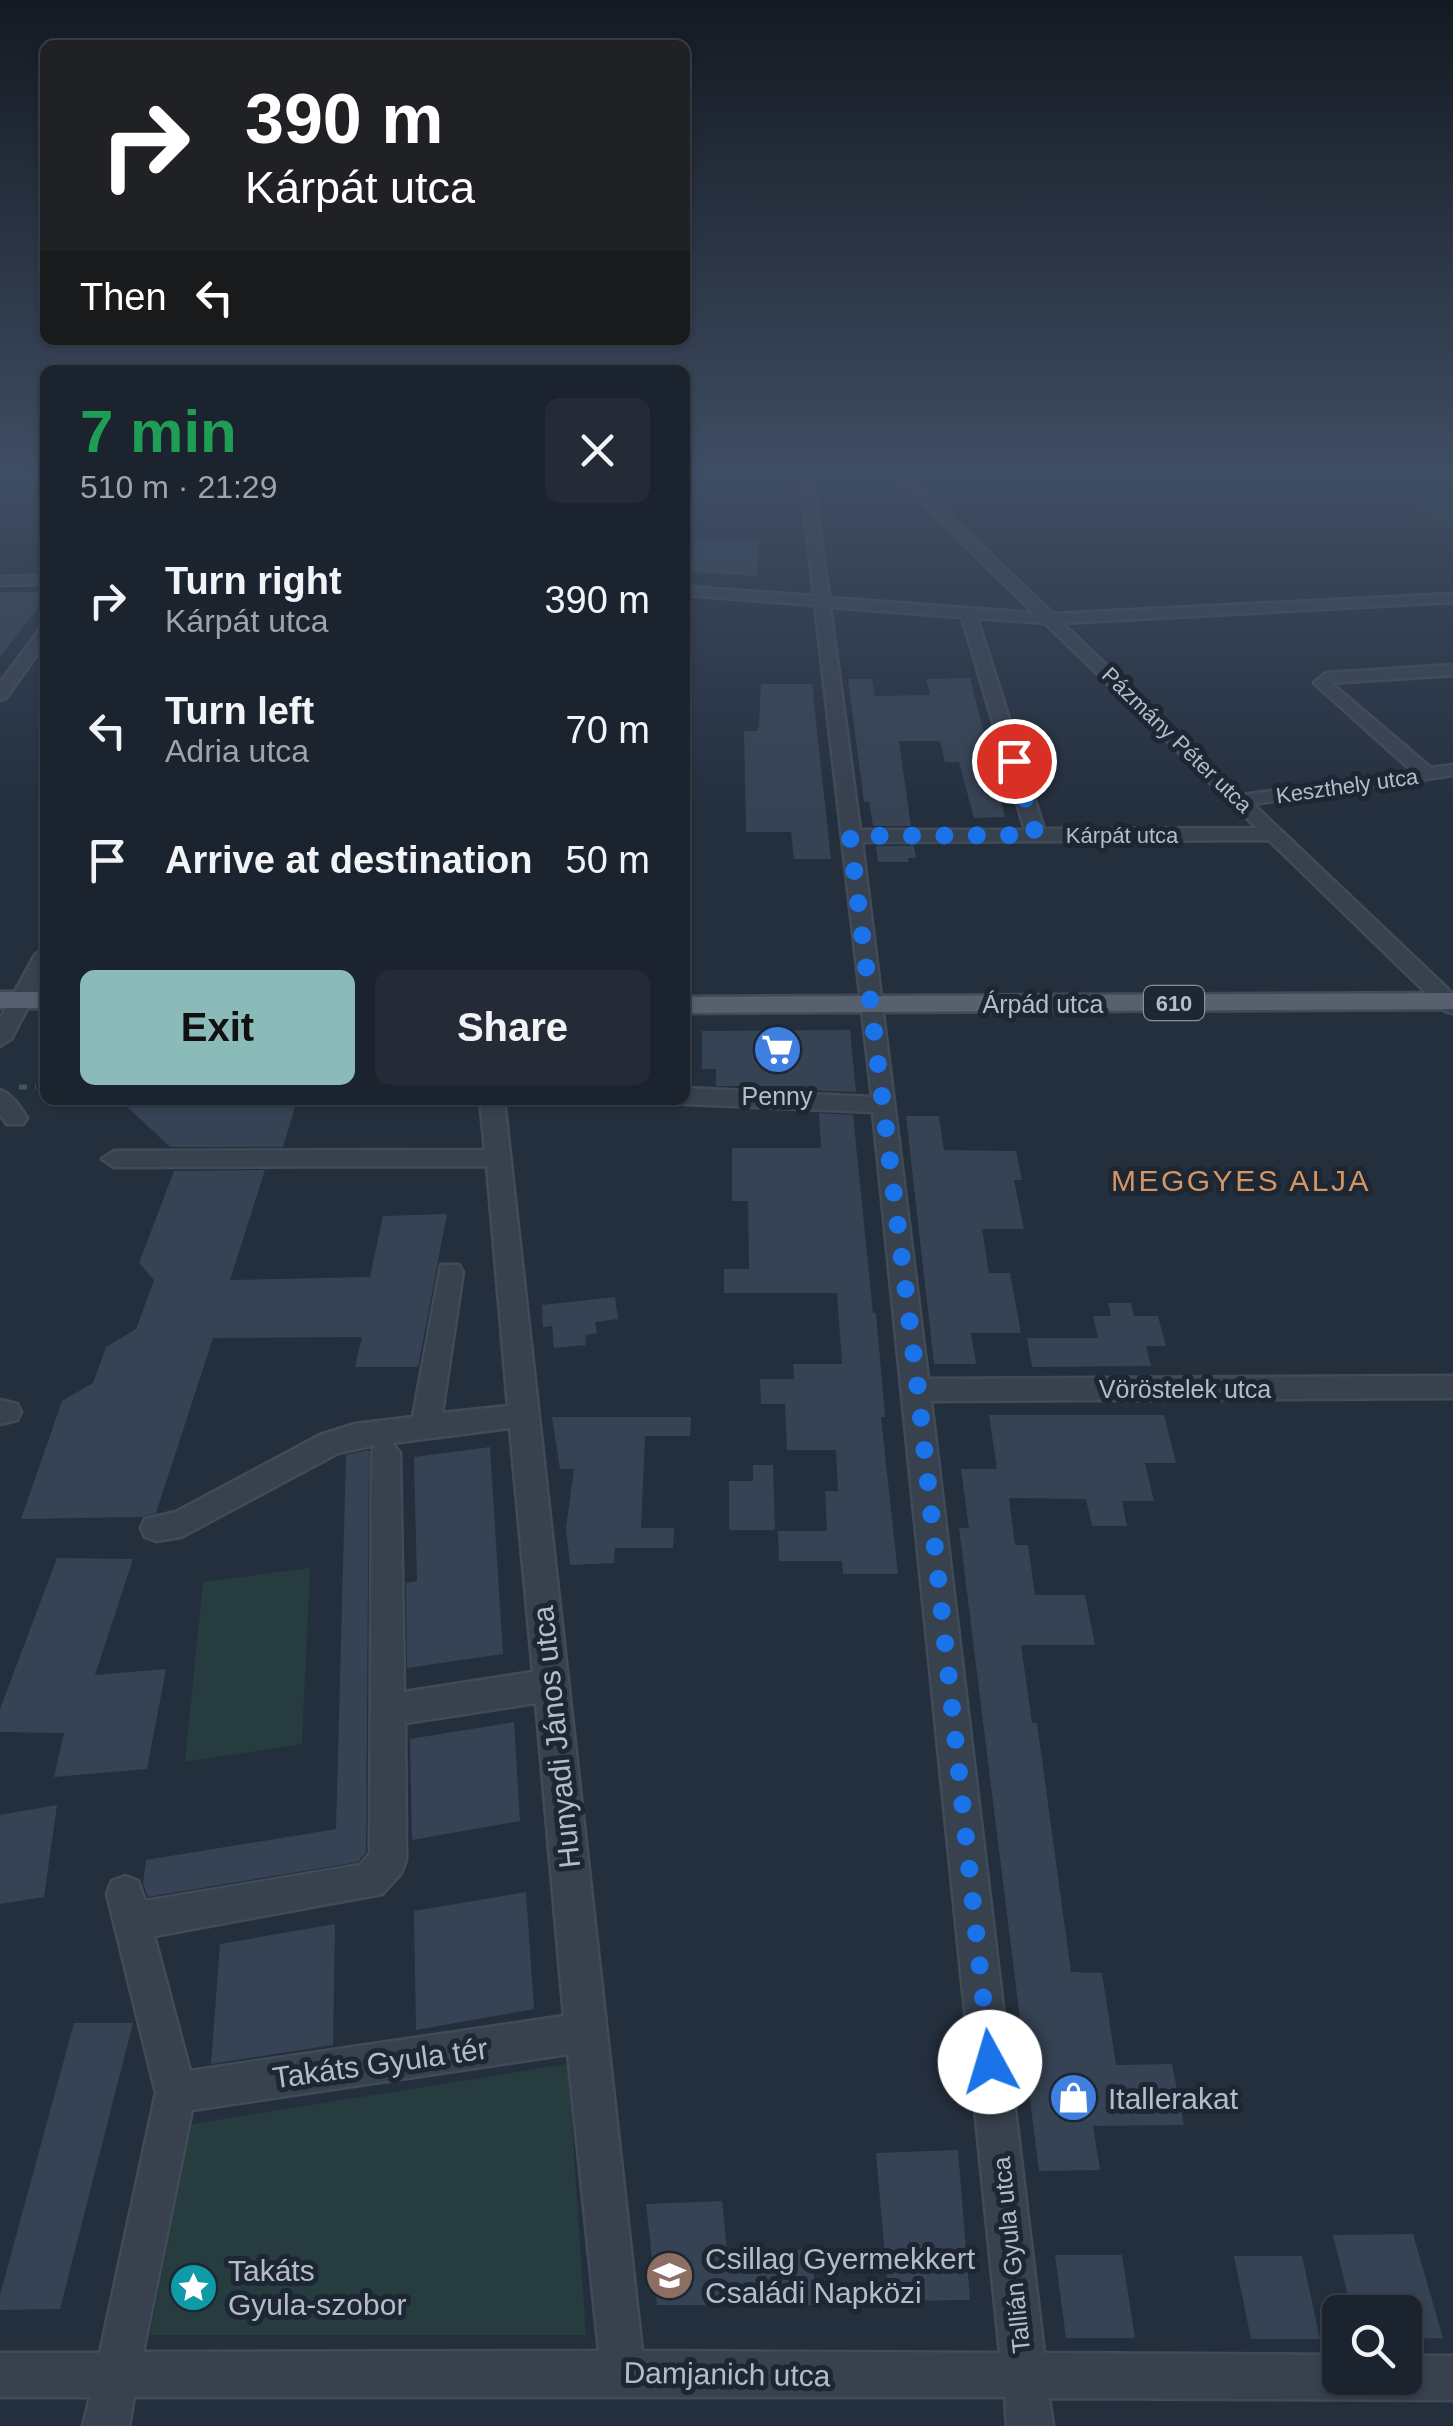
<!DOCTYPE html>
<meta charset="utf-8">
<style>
:root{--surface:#1b232e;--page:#242b36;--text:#f1f3f6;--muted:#a0a4aa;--line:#39404a;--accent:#8bbbb9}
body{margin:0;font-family:Arial,sans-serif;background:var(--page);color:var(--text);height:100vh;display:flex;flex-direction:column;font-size:38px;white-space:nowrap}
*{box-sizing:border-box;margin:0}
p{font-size:32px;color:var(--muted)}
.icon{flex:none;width:55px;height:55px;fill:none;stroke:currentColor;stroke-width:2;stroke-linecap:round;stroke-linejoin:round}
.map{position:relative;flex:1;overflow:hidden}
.sheet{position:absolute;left:40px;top:365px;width:650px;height:740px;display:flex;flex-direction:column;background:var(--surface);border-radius:15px;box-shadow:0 2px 8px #0004,0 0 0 2px var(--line)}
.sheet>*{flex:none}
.guide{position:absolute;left:40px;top:40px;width:650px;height:305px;border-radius:15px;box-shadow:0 2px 8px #0004,0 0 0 2px var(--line);background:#202124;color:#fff;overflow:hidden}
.tools{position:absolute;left:1322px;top:2295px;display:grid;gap:20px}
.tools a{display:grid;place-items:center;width:100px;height:100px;border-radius:15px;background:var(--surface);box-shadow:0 2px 8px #0004,0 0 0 2px var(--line);font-size:50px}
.pin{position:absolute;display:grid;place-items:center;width:85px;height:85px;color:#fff;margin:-42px;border:5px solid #fff;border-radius:50%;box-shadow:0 2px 10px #0007}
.me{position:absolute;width:110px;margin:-55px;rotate:354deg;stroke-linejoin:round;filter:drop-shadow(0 0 8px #0008)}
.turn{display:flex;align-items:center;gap:35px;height:210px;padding:0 40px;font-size:45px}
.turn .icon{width:130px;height:130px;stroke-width:2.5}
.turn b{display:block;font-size:70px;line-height:85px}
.then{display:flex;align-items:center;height:95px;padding:0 40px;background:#0003;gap:20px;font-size:38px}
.round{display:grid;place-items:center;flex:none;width:105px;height:105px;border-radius:15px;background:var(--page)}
.summary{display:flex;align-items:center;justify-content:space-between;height:170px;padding:0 40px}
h1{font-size:60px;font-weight:700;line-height:75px;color:#1e9e55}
.cta{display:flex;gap:20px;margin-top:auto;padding:20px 40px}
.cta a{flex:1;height:115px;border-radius:15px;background:var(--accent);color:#111;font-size:40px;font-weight:700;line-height:115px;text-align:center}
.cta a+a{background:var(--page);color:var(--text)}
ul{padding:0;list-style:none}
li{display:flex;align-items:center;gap:30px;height:130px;padding:0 40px}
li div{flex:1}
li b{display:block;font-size:38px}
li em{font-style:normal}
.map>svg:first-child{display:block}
.green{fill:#263c3f}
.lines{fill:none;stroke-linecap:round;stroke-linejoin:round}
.stream{stroke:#17263c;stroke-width:4}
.building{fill:#364354}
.minor-casing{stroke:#414a57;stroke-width:5}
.major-casing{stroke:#414a57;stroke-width:5}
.path{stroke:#3f5557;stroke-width:5;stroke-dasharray:8 8;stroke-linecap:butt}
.minor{fill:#38414e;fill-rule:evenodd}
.major{fill:#56606e;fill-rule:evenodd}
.route{stroke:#1a73e8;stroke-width:18;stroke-dasharray:0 32.4}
.labels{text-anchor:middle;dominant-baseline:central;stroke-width:10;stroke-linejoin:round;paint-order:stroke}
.far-street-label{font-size:22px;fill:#b4bcc9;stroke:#1d2633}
.shield{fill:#1d2633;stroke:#878f9c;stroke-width:2.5}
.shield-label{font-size:22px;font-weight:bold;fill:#b4bcc9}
.street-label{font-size:25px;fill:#b4bcc9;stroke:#1d2633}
.poi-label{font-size:25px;fill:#b4bcc9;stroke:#1d2633}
.quarter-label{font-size:30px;letter-spacing:2.5px;fill:#d59563;stroke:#1d2633}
.near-street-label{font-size:30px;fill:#b4bcc9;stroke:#1d2633}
.near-poi-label{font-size:30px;fill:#b4bcc9;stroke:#1d2633;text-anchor:start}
</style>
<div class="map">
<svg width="1453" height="2426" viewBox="0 0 1453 2426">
<rect width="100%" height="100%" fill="#242f3e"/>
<g class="green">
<path d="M1453 475V534L1363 475Z"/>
<path d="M310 1568 302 1744 185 1762 203 1582Z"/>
<path d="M568 2064 586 2335H150L191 2124Z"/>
</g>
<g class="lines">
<path class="stream" d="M1441 475 1453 480"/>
</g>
<g class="building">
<path d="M695 538 759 539 757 576 691 572Z"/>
<path d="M0 592H45V599L0 657Z"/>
<path d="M970 678 1005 817 974 818 959 762H945L940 741H899L911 826H873L869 802H864L848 679H872L875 696 930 695 926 679Z"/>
<path d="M761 684H812L831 859H794L791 832H746L744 731H757L759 725Z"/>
<path d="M876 846H914L916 858H908L909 862H878Z"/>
<path d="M850 1030 856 1092 805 1090V1086H716V1069H702V1031Z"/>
<path d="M120 1100H297L283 1147H170Z"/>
<path d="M819 1113 853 1115 873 1313H876L885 1417H881L898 1574H843L842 1561H779L778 1531H827L825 1491H838L836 1450H787L785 1404H761L760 1379H794L793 1364H842L837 1293H724V1269H749L748 1201H732V1148H821Z"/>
<path d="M906 1116H939L944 1150 1016 1151 1022 1180H1014L1024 1229H982L989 1273H1010L1021 1333H971L976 1364H934Z"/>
<path d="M265 1170 230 1280 370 1277 383 1216 447 1214 418 1367H355L362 1337 213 1338 156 1513 142 1517 21 1519 62 1401 93 1383 106 1347 136 1329 154 1280 139 1263 174 1171Z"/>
<path d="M615 1297 618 1319 595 1322 597 1333 585 1335 586 1345 554 1348 552 1326 543 1327 542 1305Z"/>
<path d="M1108 1303H1131L1134 1316H1158L1166 1346H1146L1151 1366 1032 1367 1027 1338H1098L1093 1316H1111Z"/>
<path d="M989 1415H1164L1176 1463H1145L1154 1501H1122L1127 1526H1092L1086 1499 1009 1498 1015 1545H1028L1035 1595H1085L1095 1645H1021L1032 1723H1037L1071 1972 1102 1973 1116 2065 1172 2064 1184 2125 1093 2126 1100 2170 1039 2171 959 1528H969L961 1469H997Z"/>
<path d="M552 1417H691L690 1436H645L641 1528H674L673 1548H615L614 1563 570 1565 566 1528 574 1469H560Z"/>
<path d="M490 1447 503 1654 407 1668 406 1583 417 1581 414 1457Z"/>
<path d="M369 1450 366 1852 358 1862 148 1897 143 1884 146 1860 336 1829 346 1455Z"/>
<path d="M753 1465H773L775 1530H729V1481H753Z"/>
<path d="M57 1558 133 1559 95 1675 166 1669 147 1769 54 1777 64 1733 0 1732V1709Z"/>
<path d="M514 1722 520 1821 412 1840 410 1739Z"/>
<path d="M57 1805 44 1897 0 1904V1815Z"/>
<path d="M526 1892 534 2009 416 2030 414 1911Z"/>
<path d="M335 1924 333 2045 211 2064 220 1944Z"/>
<path d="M74 2023H133L60 2309 0 2310V2295Z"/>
<path d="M958 2150 970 2300 889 2301 876 2153Z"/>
<path d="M722 2201 727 2249 813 2250 815 2305H657L646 2204Z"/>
<path d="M1413 2234 1443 2338 1405 2339V2312H1352L1333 2235Z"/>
<path d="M1055 2255H1122L1135 2338H1066Z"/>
<path d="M1234 2256H1302L1320 2339H1251Z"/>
</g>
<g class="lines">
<defs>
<g id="minor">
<path d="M800 475H812L829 598 1034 613 893 475H907L1053 614 1453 594V602L1062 623 1243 795 1412 771 1314 683 1326 673 1453 665V675L1331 683 1431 768 1453 765V775L1253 804 1453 994V1013L1445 1011 1269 840 862 842 928 1379 1453 1376V1398L931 1401 1044 2353 1340 2355V2378H1405V2356H1453V2400L1049 2398 1053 2426H1007L1005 2397H134L129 2426H83L90 2397H0V2353H100L156 2093 107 1894 112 1881 125 1876 138 1881 145 1901 360 1865 370 1853 372 1453 375 1445 338 1453 181 1537 156 1541 145 1537 141 1528 145 1519 176 1512 320 1435 355 1424 413 1417 441 1265H459L463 1272 442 1413 508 1406 487 1166 114 1167 102 1159 114 1151 485 1150 480 1100H504L642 2351 1000 2353 873 1112 685 1104 676 1100H685V1088L872 1097 815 605 685 595V587L814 596ZM830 607 962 617 1025 830H860ZM977 618 1045 623 1257 828 1044 829ZM510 1428 533 1672 404 1692 400 1453 392 1443ZM536 1703 564 2016 190 2071 154 1936 382 1894 401 1873 406 1860 405 1723ZM568 2054 599 2351 143 2352 192 2110Z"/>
<path d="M45 576V584L0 585V577Z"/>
<path d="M45 627V643L6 698 0 700V683L40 629Z"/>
<path d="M45 949V975L11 1039 0 1046V1019L35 955Z"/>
<path d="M0 1090C12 1094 20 1107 27 1118L23 1124H7L0 1114Z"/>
<path d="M0 1400 17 1404 21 1412 17 1420 0 1424Z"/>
</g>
<g id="major">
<rect x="0" y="992" width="45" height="16"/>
<path d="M1453 993V1009L685 1013V997Z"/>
</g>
</defs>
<use href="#minor" class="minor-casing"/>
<use href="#major" class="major-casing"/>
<path class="path" d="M19 1087H36"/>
<use href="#minor" class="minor"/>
<use href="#major" class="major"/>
</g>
<linearGradient id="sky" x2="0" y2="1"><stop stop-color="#141a22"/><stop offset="0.58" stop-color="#3f4d63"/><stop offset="1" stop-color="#3f4d63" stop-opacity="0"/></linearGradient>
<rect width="1453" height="815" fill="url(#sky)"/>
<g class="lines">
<path class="route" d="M990 2062 918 1390 850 836 1036 835 1014 761"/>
</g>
<defs>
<symbol id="supermarket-disc" viewBox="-11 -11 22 22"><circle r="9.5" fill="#3f7fe0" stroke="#1d2633"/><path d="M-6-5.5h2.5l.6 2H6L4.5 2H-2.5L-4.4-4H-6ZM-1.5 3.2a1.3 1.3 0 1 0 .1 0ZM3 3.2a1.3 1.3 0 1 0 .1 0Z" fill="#fff"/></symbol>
<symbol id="shop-disc" viewBox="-11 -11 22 22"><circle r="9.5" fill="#3f7fe0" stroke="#1d2633"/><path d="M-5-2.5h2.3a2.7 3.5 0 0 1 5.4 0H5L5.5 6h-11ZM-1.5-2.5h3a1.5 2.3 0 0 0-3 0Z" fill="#fff"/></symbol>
<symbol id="school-disc" viewBox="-11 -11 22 22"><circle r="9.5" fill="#8d6e63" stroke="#1d2633"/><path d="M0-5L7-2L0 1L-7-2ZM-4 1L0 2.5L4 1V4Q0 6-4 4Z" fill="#fff"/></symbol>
<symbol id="sight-disc" viewBox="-11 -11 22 22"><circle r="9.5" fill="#0f9aa8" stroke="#1d2633"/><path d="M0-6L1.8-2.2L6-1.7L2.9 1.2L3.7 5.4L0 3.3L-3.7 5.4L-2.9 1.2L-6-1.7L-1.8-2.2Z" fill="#fff"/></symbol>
</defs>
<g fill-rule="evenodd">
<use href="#supermarket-disc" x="750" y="1022" width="55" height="55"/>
<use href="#shop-disc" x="1046" y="2070" width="55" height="55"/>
<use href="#school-disc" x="642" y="2248" width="55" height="55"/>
<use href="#sight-disc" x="166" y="2260" width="55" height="55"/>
</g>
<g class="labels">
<g class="far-street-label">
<text transform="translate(1177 740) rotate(44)">Pázmány Péter utca</text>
<text transform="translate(1347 786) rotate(-8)">Keszthely utca</text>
<text x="1122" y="835">Kárpát utca</text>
</g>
<rect class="shield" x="1144" y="986" width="60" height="34" rx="8"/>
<g class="shield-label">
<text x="1174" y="1003">610</text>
</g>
<g class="street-label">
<text x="1043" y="1004">Árpád utca</text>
<text x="1185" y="1389">Vöröstelek utca</text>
<text transform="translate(1011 2255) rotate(-96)">Tallián Gyula utca</text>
</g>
<g class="poi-label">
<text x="777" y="1096">Penny</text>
</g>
<g class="quarter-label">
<text x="1241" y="1180">MEGGYES ALJA</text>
</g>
<g class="near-street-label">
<text transform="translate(556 1737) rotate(-96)">Hunyadi János utca</text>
<text transform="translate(380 2063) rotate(-8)">Takáts Gyula tér</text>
<text transform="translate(727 2374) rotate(1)">Damjanich utca</text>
</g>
<g class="near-poi-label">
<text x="1108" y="2098">Itallerakat</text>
<text x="705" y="2258">Csillag Gyermekkert<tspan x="705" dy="34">Családi Napközi</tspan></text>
<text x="228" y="2270">Takáts<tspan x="228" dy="34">Gyula-szobor</tspan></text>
</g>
</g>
</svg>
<div class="tools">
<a><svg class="icon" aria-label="search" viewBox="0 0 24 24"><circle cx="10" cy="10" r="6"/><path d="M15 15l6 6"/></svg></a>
</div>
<div class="pin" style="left:1014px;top:761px;background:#d93025"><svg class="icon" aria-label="arrive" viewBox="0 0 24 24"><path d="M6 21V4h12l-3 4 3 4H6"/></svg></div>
<svg class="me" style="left:990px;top:2062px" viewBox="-20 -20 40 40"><circle r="19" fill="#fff"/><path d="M0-13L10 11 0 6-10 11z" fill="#1a73e8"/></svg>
<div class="guide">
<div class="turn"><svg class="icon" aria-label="right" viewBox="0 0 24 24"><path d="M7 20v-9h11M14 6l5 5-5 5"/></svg><div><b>390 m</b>Kárpát utca</div></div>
<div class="then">Then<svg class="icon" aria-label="left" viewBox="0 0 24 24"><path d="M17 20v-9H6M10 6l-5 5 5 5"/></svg></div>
</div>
<section class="sheet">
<div class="summary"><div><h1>7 min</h1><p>510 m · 21:29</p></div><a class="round"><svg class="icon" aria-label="close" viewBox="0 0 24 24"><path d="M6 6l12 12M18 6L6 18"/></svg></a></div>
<ul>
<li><svg class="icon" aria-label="right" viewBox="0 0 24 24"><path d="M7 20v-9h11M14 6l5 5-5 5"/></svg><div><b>Turn right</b><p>Kárpát utca</p></div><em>390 m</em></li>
<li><svg class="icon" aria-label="left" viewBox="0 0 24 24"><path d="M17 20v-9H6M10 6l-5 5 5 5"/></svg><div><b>Turn left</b><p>Adria utca</p></div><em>70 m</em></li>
<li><svg class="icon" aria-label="arrive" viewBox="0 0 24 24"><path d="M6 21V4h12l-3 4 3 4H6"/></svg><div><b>Arrive at destination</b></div><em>50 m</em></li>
</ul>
<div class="cta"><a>Exit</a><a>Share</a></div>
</section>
</div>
